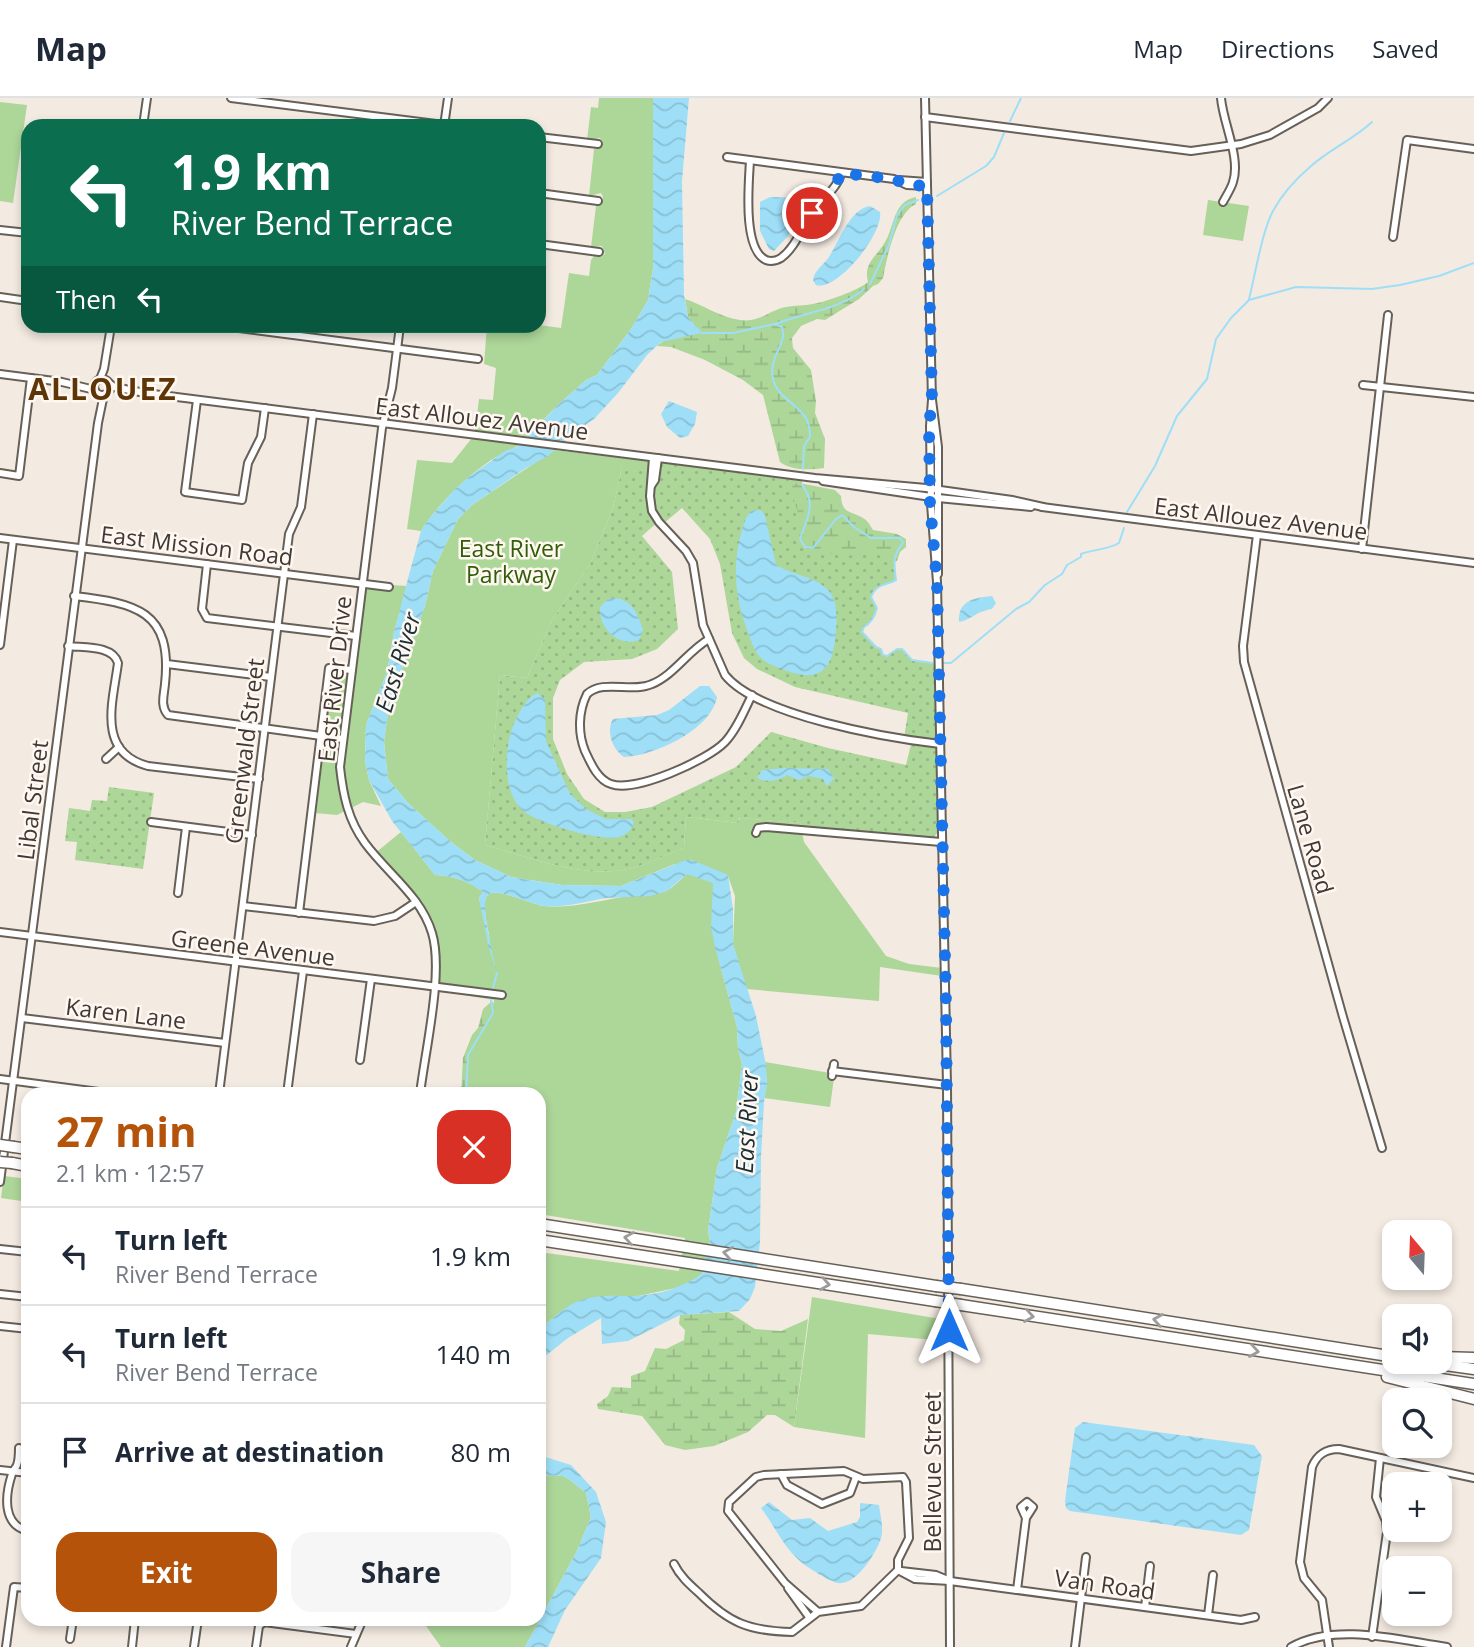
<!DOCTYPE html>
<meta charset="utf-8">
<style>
:root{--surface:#fff;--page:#f6f6f7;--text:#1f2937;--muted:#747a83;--line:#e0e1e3;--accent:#b45309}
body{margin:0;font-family:"Open Sans",sans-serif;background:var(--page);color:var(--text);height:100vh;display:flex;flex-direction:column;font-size:26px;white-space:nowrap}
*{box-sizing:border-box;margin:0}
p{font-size:23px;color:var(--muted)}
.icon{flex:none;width:38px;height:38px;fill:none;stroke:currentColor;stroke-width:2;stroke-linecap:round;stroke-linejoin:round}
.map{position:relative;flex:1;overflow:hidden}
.panel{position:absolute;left:21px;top:989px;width:525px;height:539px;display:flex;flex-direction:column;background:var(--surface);border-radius:21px;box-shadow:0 4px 10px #0003}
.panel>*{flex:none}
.hud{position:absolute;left:21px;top:21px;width:525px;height:214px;border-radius:21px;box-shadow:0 4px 10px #0003;background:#0b6e4f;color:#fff;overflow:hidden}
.needle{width:46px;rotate:341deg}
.controls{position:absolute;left:1382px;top:1122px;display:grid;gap:14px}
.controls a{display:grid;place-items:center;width:70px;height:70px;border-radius:14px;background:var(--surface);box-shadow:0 4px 10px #0003;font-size:35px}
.pin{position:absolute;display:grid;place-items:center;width:60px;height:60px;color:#fff;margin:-30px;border:4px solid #fff;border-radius:50%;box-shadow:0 2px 7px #0007}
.me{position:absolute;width:77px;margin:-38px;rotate:0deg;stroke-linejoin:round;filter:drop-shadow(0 0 5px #0008)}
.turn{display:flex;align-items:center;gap:24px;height:147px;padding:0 35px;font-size:32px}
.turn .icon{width:91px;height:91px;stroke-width:2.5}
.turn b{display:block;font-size:49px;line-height:60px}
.then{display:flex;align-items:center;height:66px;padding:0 35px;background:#0003;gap:14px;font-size:26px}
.round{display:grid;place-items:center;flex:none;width:74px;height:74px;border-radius:21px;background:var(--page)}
.headline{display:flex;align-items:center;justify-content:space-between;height:119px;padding:0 35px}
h1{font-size:42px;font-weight:700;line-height:52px;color:var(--accent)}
.primary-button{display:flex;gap:14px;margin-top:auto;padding:14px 35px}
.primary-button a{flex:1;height:80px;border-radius:21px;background:var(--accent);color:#fff;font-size:28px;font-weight:700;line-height:80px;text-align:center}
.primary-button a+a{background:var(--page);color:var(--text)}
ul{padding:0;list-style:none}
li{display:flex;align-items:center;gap:21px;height:98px;padding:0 35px;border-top:2px solid var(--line)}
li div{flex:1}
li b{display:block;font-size:26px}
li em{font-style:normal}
header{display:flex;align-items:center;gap:42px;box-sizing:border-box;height:98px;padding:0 35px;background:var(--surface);border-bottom:2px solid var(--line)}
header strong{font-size:33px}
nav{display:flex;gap:38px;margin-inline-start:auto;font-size:24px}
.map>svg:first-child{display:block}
.grass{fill:url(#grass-dots);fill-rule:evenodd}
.wetland{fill:url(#wetland-marsh)}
.park{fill:#add699}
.water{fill:url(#water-waves)}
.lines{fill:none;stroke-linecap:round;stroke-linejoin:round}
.stream{stroke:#9edff7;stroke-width:2}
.minor-casing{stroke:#676058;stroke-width:10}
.highway-casing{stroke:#676058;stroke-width:13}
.minor{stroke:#fff;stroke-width:6}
.highway{stroke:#fff;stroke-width:10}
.highway-bridge-casing{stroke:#676058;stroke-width:13;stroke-linecap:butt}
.highway-bridge{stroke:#fff;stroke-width:10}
.oneway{stroke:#9e9c9b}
.route{stroke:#1a73e8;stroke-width:12;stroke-dasharray:0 21.6}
.labels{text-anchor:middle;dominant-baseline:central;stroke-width:5;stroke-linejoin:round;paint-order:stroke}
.street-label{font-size:23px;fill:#3e3a37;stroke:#fff7f0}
.park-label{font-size:23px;fill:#2e5e09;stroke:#fff7f0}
.water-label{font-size:24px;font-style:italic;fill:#1a2f37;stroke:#fff7f0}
.district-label{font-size:30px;font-weight:bold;letter-spacing:2px;fill:#5d3506;stroke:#fff7f0}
</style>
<header>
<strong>Map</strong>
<nav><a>Map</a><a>Directions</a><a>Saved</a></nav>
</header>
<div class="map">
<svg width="1474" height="1549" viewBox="0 0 1474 1549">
<defs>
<pattern id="grass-dots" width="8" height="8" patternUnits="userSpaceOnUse" patternTransform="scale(1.75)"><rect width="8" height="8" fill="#add699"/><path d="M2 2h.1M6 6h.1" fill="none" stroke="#96b884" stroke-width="1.8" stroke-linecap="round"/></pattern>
<pattern id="wetland-marsh" width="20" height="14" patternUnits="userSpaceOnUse" patternTransform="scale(1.75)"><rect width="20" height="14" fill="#add699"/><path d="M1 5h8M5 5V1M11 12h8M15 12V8" fill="none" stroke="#96b884"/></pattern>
<pattern id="water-waves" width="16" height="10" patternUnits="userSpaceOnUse" patternTransform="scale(1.75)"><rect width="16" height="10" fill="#9edff7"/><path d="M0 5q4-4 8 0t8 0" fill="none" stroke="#89c0d4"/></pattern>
</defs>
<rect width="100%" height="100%" fill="#f3eae1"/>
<g class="grass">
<path d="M664 365 802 383V387L836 421 894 461 896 482C885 488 877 485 871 499L877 510C875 518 871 525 864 529L863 534 876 549 881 551 883 557 887 558 897 551H902L912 562 936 565 938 724 937 735 933 740 801 729 800 725 739 720V725L686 719 684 750C665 757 643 769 623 772 577 779 529 759 485 747L500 577 527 580 552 522 590 466 613 410 622 369ZM682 410 710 441 720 466 732 535 744 560 757 571 795 589 908 615 904 640 912 642 906 667 828 650 771 634 736 669 652 709 625 714H605L584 701 567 676 553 641V600L560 582 584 564 632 561 657 551 678 531 672 474 642 438 660 422 664 425Z"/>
<path d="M109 689 154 695 143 771 75 762 77 744 65 743 69 710 90 713 92 702 107 703Z"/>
</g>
<g class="wetland">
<path d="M916 99V106C896 115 887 159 883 180L878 186 873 188 859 201 825 222 817 221 801 228 792 240 793 250 811 272 816 303 815 315 825 341 824 370C810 372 792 373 780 364L763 297 743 282 705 262 671 249 657 248C668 237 686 238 700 235L688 219 685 201C704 207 719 219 740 222 760 225 769 212 786 209 795 207 804 208 813 206 826 204 859 192 868 184 863 164 877 159 885 144 895 128 893 103 916 99Z"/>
<path d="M799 385 835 392 841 398C842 418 853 412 866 422 869 425 871 429 873 432L897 436 906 441V449L900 454 897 463 890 465 886 458 863 453 849 458 807 452 800 447 798 415 791 393 793 386Z"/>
<path d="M492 903 497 911 467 996H461L463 960 472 937 478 930 483 911Z"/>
<path d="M729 1214 755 1231 781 1233 808 1221 794 1329 775 1317H767L748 1334 714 1348 685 1352 665 1347 642 1318 598 1311 597 1306 608 1298 612 1289 631 1290V1278L645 1273 655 1250 666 1251 684 1242 685 1232 679 1226 680 1217Z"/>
</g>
<g class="park">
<path d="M599 0H653V170L648 202 631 231 597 277 586 282 558 307 527 338 475 333 479 301 493 302 496 270 484 266 487 228 539 227 561 230 569 175 589 178 591 162 594 158 601 159 605 156 602 148 591 149 596 108 602 106 603 99 601 95 589 98 594 51 600 50 603 46 600 40 587 42 591 9 598 10Z"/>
<path d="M0 4 27 7 13 105 0 103Z"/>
<path d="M1208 102 1249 108 1243 143 1203 137Z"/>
<path d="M472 340 520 346C512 353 500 356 491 362 464 381 439 405 421 433L407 431 417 362 452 365Z"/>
<path d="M554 352 649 363 650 371 622 369 613 410 590 466 552 522 527 580 500 577 485 747C529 759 577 779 623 772 643 769 664 757 684 750L686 719 738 725 740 720 800 725 804 744 886 858 909 866 942 870V878L880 869 879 903 746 891 733 846 735 798 728 778 702 767 713 785V806L719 863 737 929 738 951 742 966 736 1014 717 1070 708 1133 710 1143 702 1176 685 1188 559 1215 539 1232V1154L679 1173 685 1140 539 1116V996H466L468 957 493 915 494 902 434 892 436 856 421 810 374 756 401 734 435 777C453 778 469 783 483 794L479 800 490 843C489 833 480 803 488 797 497 789 531 806 544 808 573 811 606 801 634 797 644 796 658 796 666 793 673 790 681 781 687 776L675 766 621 788 562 787 511 779 475 762 451 744 408 705 388 681 384 644 389 607 425 508 433 473 458 421 472 407Z"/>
<path d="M391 487 407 488 394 534 387 574 366 627 365 663 369 682 381 708 363 704 337 717 315 715 332 575 355 576 366 490 390 491Z"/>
<path d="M765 964 830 975 834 980 830 1009 764 1000 767 986Z"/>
<path d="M4 1078 28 1081V1104L1 1100Z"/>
<path d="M812 1199 946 1222V1243L868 1236 865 1340 794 1329Z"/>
<path d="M539 1377 563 1378 570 1382 586 1395 591 1419 577 1453 525 1549H441L421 1521H539Z"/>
</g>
<g class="water">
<path d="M653 0H689L682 83 684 197 688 219 701 235 661 244 647 257 618 295 594 321 570 338 548 358 526 370 472 407 458 421 433 473 425 508 389 607 384 644 388 681 408 705 451 744 475 762 511 779 562 787 621 788 686 762H692L728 777 733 811V846L756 918 766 967 767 986 764 1004 761 1059 760 1144 755 1189 750 1201 739 1213 680 1217 628 1243 602 1246 601 1220 568 1240 539 1263V1232C552 1222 564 1208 579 1203 597 1196 616 1198 634 1198 659 1197 681 1190 702 1176L710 1143 708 1133 717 1070 736 1014 742 966 738 951 737 929 715 849 711 829 713 785 687 776 667 793 650 798C636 799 621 799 607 800 587 803 565 810 544 808 531 806 497 789 488 797 479 805 494 861 497 875L488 847 479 800 483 794C468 783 453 778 435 777L392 723 369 682 365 663 366 627 387 574 394 534 410 473 421 433 428 422 454 392 470 378 505 353 517 349 558 307 586 282 597 277 631 231 648 202 653 170Z"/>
<path d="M811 85H816L818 92 802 112 788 138 774 153 769 151 760 133V104L770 99 803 100Z"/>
<path d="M870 108 880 114C884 135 837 194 816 187 813 182 812 182 815 176 818 170 825 165 829 159 839 143 850 111 870 108Z"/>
<path d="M669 303 697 314 695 326 688 338 680 340 667 329 661 316Z"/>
<path d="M758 412 762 413 765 418 776 467C792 477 814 478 828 492 838 502 837 521 836 533 833 571 822 587 782 571 774 568 765 565 759 558 753 550 750 540 746 529 733 493 732 457 746 420L751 413Z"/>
<path d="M992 498 996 505 992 511C978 512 971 522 959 524 958 502 974 500 992 498Z"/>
<path d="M613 500C631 500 638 516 643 532L639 542C619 550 598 530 600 509L607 502Z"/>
<path d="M700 588H709L717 599C711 632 654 658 624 659 612 651 606 633 613 621L657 617 669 612Z"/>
<path d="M538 595 545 602 546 643 570 696 586 711 606 721H632L634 726C631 732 626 737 619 739 601 744 533 724 521 711 503 692 504 652 513 628 518 617 526 599 538 595Z"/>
<path d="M785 670 828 671 834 680 827 688 823 681 809 678 799 682 787 677C779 683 766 685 757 680L762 672Z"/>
<path d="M1083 1324 1254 1347 1262 1358 1249 1432 1241 1437 1070 1413 1066 1410 1065 1403 1075 1330Z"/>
<path d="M539 1357 571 1367 596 1394 606 1424 601 1460 565 1512 548 1549H525L577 1453 591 1419 586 1395 570 1382 563 1378 539 1377Z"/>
<path d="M769 1404 792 1422 810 1420 828 1433 857 1424 860 1419V1405L879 1407C880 1416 884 1430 881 1440 877 1454 856 1488 838 1485 831 1484 806 1469 800 1463 784 1450 774 1427 761 1410Z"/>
</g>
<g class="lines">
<g class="stream">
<path d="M1010 23 1021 0"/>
<path d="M937 98 986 68 994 59 1004 35"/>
<path d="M870 186 889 147 897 117 905 107 918 102"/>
<path d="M1249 201C1255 178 1262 133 1273 113 1282 96 1297 80 1311 68 1330 51 1354 41 1372 24"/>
<path d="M776 226C804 214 840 212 864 191"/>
<path d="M697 230 701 235H733L775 226 782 229C788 246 768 258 773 281 777 300 799 306 807 322 809 327 810 334 810 339L804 348 803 371"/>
<path d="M802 387C817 405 807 421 800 441L805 449 813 450 836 421 842 417 854 429 871 440H900L903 445C892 458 894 467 896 482 885 488 877 485 871 499L877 510C875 518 871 525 864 529L862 534 876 549 881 551 883 557 887 558 897 551H902L912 562 933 565"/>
<path d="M1127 414 1155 368 1177 318 1207 281 1216 241 1231 220 1249 202 1296 189 1372 191 1400 187 1439 178 1474 165"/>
<path d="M943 565H951L1016 511 1029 504 1045 487 1062 476 1067 467 1081 459V456C1095 451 1107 452 1119 445L1124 430"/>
<path d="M493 890 497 875"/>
<path d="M466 996 468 957 493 915 491 902"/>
</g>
<defs>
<g id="minor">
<path d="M231 0 452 28"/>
<path d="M925 0 932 302 938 349V476"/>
<path d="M1221 0C1223 25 1241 60 1233 84 1231 91 1226 98 1223 104"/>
<path d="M925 19 1191 53 1241 46 1270 37 1318 10 1328 0"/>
<path d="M143 28 147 0"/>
<path d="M444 28 448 0"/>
<path d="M539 39 598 46"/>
<path d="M727 59 894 81 907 87 927 88"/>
<path d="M750 62C749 84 742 151 766 162 771 164 776 163 781 160 796 149 802 129 812 115 821 102 838 90 841 75"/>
<path d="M899 82 927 84"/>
<path d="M539 95 598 103"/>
<path d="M0 132 28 135"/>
<path d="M1393 139 1407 42 1474 51"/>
<path d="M539 146 599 154"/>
<path d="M0 199 28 203"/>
<path d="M223 228 478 261"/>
<path d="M400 228 392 290 382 330 340 669C343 697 348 722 365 745 387 775 421 798 432 835 444 874 425 953 420 996"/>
<path d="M0 276 62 284 95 292"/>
<circle cx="102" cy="289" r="8"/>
<path d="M100 281 104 271 111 228"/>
<path d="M110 286 114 289 145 295 815 380 926 390 1012 402 1043 409"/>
<path d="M1363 287 1474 299"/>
<path d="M197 302 185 394 242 402 248 365 261 339 265 310"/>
<path d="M932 302 930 328 931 406 937 484 947 987 950 1549"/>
<path d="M653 360 650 398 652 413 659 424 686 453 693 465 703 527 725 577C758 618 888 640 940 646"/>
<path d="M0 375 19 378 31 280"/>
<path d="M823 383 938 400 1031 409"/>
<path d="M651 388 655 382 658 360"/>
<path d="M1042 409 1474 465"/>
<path d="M1257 437 1243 548 1244 564 1343 919 1382 1050"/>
<path d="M0 440 389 489"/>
<path d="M1362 451 1388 217"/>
<path d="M207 466 202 511 207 520 356 538"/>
<path d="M74 498C135 505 173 512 165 586 164 597 160 608 168 617L343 641"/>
<path d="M709 541C688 553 674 577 652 586 632 595 603 581 587 596 578 614 578 636 585 653 591 666 598 682 611 686 635 695 708 662 725 644 737 631 744 613 752 597"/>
<path d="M0 547 13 442"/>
<path d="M68 548C84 550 113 547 118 565 113 604 96 654 148 668L259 681"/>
<path d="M167 566 271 579"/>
<path d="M106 661 119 649"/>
<path d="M151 724 252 737"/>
<path d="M756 735 758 730 766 729 941 744"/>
<path d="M178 795 186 729"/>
<path d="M243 808 374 823 395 818 416 804"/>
<path d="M299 815 329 570 352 572"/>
<path d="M0 834 502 897"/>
<path d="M22 920 225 945"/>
<path d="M360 962 371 881"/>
<path d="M832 973 947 987"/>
<path d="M832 978 834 966"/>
<path d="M0 981 114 996"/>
<path d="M219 996 289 436 301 409 313 316"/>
<path d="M287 996 303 873"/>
<path d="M0 1084 98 325 103 301 107 296"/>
<path d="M0 1151 28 1154"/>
<path d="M0 1196 28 1199"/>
<path d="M0 1228 28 1231"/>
<path d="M19 1350C19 1355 19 1362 17 1367 16 1370 13 1372 12 1376 5 1397 2 1427 28 1433"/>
<path d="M0 1372 28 1375"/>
<path d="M781 1376 787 1387 822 1406 850 1395 856 1379"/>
<path d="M674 1466C680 1478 689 1486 699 1495 729 1525 749 1533 792 1534L818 1514 861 1508 898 1472V1462L909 1440 906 1384 903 1379 863 1381 844 1373 764 1377 756 1379 729 1404 728 1413 785 1485 818 1514"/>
<path d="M898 1472 915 1481 950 1483 1241 1522 1255 1519"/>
<path d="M901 1473 936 1477 948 1482"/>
<path d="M788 1490 809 1519"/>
<path d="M1017 1492 1026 1420 1021 1409 1027 1404 1033 1409 1026 1420"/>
<path d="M1145 1509 1150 1468"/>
<path d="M1208 1517 1213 1477"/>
<path d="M1372 1539 1387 1434 1386 1423 1376 1399 1380 1360"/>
<path d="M70 1541 73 1521"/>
<path d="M6 1549 14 1489 28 1490"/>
<path d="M132 1549 135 1521"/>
<path d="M194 1549 198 1521"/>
<path d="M256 1549 259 1528 264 1524 356 1536"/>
<path d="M351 1549 363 1521"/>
<path d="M1075 1549 1086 1459"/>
<path d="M1291 1549C1335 1524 1399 1542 1447 1549"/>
<path d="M1329 1549 1322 1502 1304 1480 1300 1464 1312 1369C1317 1357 1325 1351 1339 1351L1474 1380"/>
</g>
<g id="highway">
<path d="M14 1049 28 1051"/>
<path d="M12 1065 28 1068"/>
<path d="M539 1126 936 1188"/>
<path d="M539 1142 935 1203"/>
<path d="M961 1191 1395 1259"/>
<path d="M961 1207 1474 1286"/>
<path d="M1440 1259 1474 1260"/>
<path d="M1424 1264 1474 1271"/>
<path d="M1387 1279 1474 1301"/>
</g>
</defs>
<use href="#minor" class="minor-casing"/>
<use href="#highway" class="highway-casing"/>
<use href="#minor" class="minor"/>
<use href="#highway" class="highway"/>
<defs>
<g id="highway-bridge">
<path d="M0 1047 14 1049"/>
<path d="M0 1064 12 1065"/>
<path d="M936 1188 961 1191"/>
<path d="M935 1203 961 1207"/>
</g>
</defs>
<use href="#highway-bridge" class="highway-bridge-casing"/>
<use href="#highway-bridge" class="highway-bridge"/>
</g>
<defs><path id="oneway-chevron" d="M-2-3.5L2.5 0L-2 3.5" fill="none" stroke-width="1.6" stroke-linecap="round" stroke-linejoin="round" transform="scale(1.75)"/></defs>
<g class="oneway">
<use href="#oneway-chevron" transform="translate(629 1140) rotate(-171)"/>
<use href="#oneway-chevron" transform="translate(728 1155) rotate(-171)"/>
<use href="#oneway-chevron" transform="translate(825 1186) rotate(9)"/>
<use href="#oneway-chevron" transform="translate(1029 1218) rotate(9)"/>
<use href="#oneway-chevron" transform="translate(1158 1222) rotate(-171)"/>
<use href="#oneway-chevron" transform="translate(1254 1253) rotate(9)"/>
</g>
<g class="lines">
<path class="route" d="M812 115 836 86 841 75 894 81 907 87 927 88 932 302 929 328 930 406 937 484 946 907 949 1232"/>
</g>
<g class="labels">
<g class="street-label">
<text transform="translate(482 320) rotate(7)">East Allouez Avenue</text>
<text transform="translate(1261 420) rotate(7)">East Allouez Avenue</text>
<text transform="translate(197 447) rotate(7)">East Mission Road</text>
<text transform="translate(334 581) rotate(-84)">East River Drive</text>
<text transform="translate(244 653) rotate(-83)">Greenwald Street</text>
<text transform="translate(32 702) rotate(-83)">Libal Street</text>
<text transform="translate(1311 741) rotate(74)">Lane Road</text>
<text transform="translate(253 849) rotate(7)">Greene Avenue</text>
<text transform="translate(126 915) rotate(7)">Karen Lane</text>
<text transform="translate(932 1374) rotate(-90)">Bellevue Street</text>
<text transform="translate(1105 1486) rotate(8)">Van Road</text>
</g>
<g class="park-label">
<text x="511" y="450">East River<tspan x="511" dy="26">Parkway</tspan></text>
</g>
<g class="water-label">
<text transform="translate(397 564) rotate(-73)">East River</text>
<text transform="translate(746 1024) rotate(-87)">East River</text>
</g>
<g class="district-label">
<text x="103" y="290">ALLOUEZ</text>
</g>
</g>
</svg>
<div class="controls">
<a><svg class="needle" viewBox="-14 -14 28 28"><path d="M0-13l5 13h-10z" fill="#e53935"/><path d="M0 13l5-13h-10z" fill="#747a83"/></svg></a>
<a><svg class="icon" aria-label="sound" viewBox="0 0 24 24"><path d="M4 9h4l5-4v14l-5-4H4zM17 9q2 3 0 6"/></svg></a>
<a><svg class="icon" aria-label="search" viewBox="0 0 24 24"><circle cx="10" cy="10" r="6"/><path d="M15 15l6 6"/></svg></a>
<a>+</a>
<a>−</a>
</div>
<div class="pin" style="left:812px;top:115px;background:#d93025"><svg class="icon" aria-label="arrive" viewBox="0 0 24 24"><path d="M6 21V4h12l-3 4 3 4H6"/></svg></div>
<svg class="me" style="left:949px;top:1232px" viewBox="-20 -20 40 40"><path d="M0-17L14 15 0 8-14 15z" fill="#1a73e8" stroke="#fff" stroke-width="4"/></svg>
<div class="hud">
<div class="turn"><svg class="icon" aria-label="left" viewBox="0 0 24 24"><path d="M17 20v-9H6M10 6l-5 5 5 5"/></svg><div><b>1.9 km</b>River Bend Terrace</div></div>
<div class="then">Then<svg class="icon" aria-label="left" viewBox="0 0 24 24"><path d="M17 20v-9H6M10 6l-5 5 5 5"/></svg></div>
</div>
<section class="panel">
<div class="headline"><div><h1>27 min</h1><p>2.1 km · 12:57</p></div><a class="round" style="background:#d93025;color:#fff"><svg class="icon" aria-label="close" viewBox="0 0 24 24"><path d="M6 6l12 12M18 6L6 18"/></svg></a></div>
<ul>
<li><svg class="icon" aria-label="left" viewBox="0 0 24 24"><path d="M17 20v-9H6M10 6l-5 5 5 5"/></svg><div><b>Turn left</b><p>River Bend Terrace</p></div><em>1.9 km</em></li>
<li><svg class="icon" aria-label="left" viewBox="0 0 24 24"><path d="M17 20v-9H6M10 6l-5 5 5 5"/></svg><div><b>Turn left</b><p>River Bend Terrace</p></div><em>140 m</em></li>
<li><svg class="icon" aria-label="arrive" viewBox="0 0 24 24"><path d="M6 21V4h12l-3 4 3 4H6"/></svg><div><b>Arrive at destination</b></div><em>80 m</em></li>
</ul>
<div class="primary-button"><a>Exit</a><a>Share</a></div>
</section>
</div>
